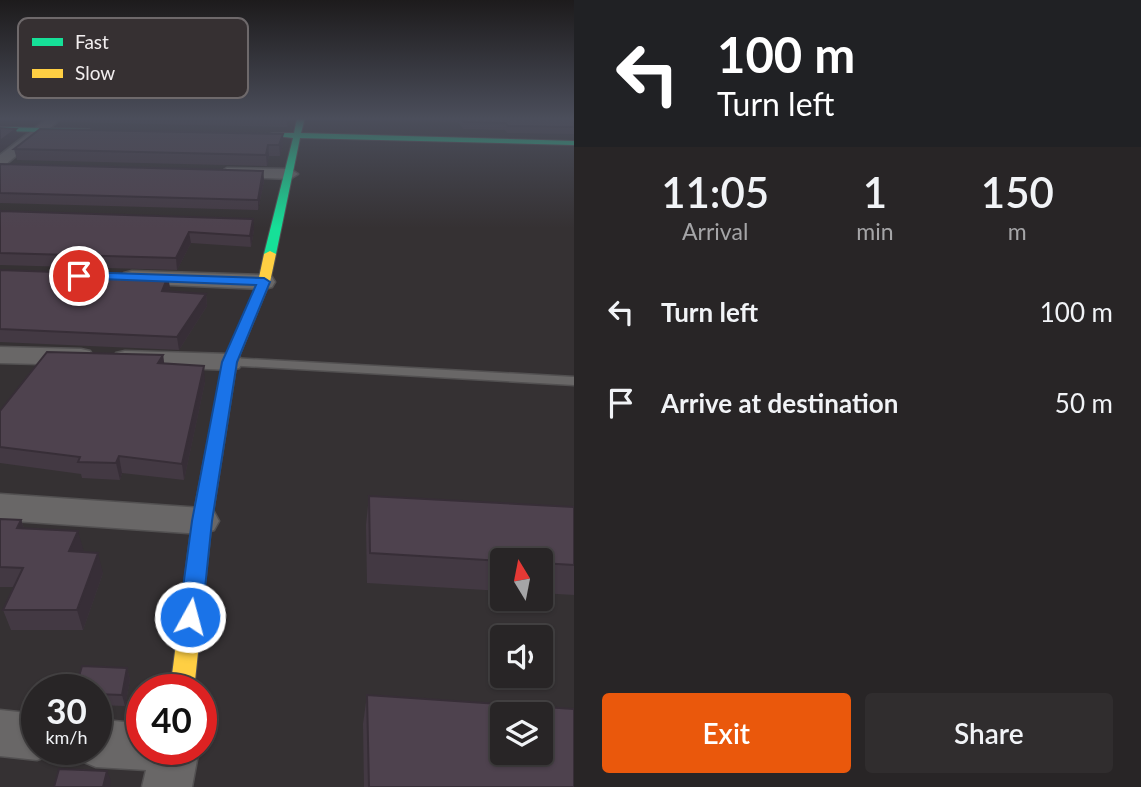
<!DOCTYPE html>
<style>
:root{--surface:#282526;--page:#302d2e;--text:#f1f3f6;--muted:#a5a5a7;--line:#444243;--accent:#ea580c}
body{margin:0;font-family:Lato,sans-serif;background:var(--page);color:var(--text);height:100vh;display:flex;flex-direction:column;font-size:26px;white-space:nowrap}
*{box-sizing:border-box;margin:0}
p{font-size:23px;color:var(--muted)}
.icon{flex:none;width:38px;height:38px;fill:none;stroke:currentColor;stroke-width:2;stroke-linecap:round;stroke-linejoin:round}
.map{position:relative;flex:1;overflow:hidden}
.details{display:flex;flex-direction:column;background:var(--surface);width:567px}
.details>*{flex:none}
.banner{background:#202124;color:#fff;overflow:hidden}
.needle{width:46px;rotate:350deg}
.tools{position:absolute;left:490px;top:548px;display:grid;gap:14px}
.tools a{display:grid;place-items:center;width:63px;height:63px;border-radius:7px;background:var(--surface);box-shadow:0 2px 5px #0004,0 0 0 2px var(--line);font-size:35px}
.speed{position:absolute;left:21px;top:674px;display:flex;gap:14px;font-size:35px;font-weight:700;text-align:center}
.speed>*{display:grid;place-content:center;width:91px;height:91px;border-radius:50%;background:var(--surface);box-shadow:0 2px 5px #0004,0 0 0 2px var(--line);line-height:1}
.speed small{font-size:18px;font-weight:400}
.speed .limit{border:10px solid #d22;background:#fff;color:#111}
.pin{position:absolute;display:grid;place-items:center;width:60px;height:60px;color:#fff;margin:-30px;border:4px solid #fff;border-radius:50%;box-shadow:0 2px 7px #0007}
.me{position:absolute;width:77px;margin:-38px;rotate:7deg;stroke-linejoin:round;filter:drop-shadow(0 0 5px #0008)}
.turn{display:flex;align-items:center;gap:24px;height:147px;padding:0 28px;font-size:32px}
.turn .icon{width:91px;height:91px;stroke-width:2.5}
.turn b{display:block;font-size:49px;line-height:60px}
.eta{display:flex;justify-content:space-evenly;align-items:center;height:119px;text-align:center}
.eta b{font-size:42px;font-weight:600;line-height:49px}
.action{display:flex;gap:14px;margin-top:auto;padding:14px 28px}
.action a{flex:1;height:80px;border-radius:7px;background:var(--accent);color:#fff;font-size:28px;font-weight:600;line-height:80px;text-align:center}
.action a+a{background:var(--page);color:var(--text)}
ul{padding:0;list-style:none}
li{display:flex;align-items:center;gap:21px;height:91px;padding:0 28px}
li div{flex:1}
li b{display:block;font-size:26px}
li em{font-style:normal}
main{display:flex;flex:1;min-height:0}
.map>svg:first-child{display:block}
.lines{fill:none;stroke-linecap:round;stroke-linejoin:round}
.lane-casing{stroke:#525051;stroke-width:3}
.street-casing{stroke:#525051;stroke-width:3}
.fast-casing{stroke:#525051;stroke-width:2}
.slow-casing{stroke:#525051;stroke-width:2}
.lane{fill:#696767;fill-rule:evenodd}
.street{fill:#696767;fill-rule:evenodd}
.fast{fill:#16e098;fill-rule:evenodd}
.slow{fill:#ffcf43;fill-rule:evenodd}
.wall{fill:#433943}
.shaded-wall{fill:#372e37}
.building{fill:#4e424e;stroke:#372e37;stroke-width:2;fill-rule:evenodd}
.route{fill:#1a73e8;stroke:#114b97;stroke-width:2}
.key{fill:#363032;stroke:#6e696b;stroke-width:2}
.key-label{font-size:19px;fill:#f2eeef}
</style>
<main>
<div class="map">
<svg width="574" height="787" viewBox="0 0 574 787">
<rect width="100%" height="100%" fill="#353133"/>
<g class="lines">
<defs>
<path id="lane" d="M231 358 574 377V385L226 365 224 362 226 359Z"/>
<g id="street">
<path d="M48 118H62L5 165 0 167V155Z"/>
<path d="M227 168 290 169 298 174 290 179 221 176 219 173Z"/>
<path d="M132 271 264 275 272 277 275 282 272 287 264 289 124 283 121 278 124 273Z"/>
<path d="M0 347 81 349 90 351 94 357 90 363 81 365 0 363Z"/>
<path d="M125 351 230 354 239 356 243 362 239 368 230 370 116 365 112 359 116 353Z"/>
<path d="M0 494 202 508 214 512 219 521 214 530 202 534 0 520Z"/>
<path d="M0 710 37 714V749H55L54 754 37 760 0 756Z"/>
<path d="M96 719 142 724V749H199L192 787H142L146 770 96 767 79 760 75 749H96Z"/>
</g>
<g id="fast">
<path d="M297 118H305L301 133 574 141V145L300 138 276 254 270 257 264 254 293 138 268 135 272 133H294Z"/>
<path d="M0 127 89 129 93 131 89 133 0 131Z"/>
</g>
<path id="slow" d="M270 251 276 254 270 282 237 362 212 521 194 690H170L192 521 223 362 258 282 264 254Z"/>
</defs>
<use href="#lane" class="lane-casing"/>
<use href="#street" class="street-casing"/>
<use href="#fast" class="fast-casing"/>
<use href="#slow" class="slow-casing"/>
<use href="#lane" class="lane"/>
<use href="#street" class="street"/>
<use href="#fast" class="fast"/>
<use href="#slow" class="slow"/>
</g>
<g class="wall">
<path d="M0 118H44L39 121H0Z"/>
<path d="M61 118H291L287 127 61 122Z"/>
<path d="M341 118H574V134L507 133 505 130 463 129 458 122 341 121Z"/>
<path d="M283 145 280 156H269L267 166 17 160 14 149Z"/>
<path d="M0 164 263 171 264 181 258 210 0 203Z"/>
<path d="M0 211 254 230 251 247 191 243 177 270 0 265Z"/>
<path d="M0 270 170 288 168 291 206 294 207 306 179 350 0 342Z"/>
<path d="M163 355 164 363 205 382 184 480 122 473 120 480 82 478 81 474 0 463V411Z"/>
<path d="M369 496 574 507V595L541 593V560H502V591L367 583 366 525Z"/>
<path d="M0 519 21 520 24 528 84 552 103 573 83 630H11L3 610 14 587H0Z"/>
<path d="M127 668 130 680 125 706 96 705V690Z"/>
<path d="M367 695 574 787H364L363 724Z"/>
</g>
<g class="shaded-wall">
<path d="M287 118H291L287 127Z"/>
<path d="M16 129 18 138 0 152V141Z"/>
<path d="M283 134V145L280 156 279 145Z"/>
<path d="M268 145 269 156 267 166 266 155Z"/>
<path d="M263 171 264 181 258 210V200Z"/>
<path d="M253 219 254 230 251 247 250 236Z"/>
<path d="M189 232 191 243 177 270 176 258Z"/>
<path d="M168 276 170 288 163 303 162 291Z"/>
<path d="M206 294 207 306 179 350 177 337Z"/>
<path d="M163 355 165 371 158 363Z"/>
<path d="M204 366 205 382 184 480 182 464Z"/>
<path d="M119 456 122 473 120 480 116 463Z"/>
<path d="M21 520 28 540 17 528Z"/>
<path d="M78 531 84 552 69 551Z"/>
<path d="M98 553 103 573 83 630 77 610Z"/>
<path d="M127 668 130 680 125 706 122 695Z"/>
<path d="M107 771 111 781 110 787H103Z"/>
</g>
<g class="building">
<path d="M461 118H574V127L508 126 506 123 464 122Z"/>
<path d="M0 128 16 129 0 141Z"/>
<path d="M40 129 283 134 279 145H268L266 155 14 149Z"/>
<path d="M0 164 263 171 258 200 0 193Z"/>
<path d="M0 211 253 219 250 236 189 232 176 258 0 253Z"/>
<path d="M0 270 168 276 162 291 206 294 177 337 0 329Z"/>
<path d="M47 352 163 355 158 363 204 366 182 464 119 456 116 463 78 462 80 457 0 447V411Z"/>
<path d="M369 496 574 507V565L541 563V560H502V561L370 553Z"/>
<path d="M0 519 21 520 17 528 78 531 69 551 98 553 77 610H3L23 568 0 567Z"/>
<path d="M82 666 127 668 122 695 96 694V690H75Z"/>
<path d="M367 695 574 709V787H369ZM502 714H541V752H502Z"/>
<path d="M59 769 107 771 103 787H54Z"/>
</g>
<linearGradient id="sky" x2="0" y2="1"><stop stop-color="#1d1b1c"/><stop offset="0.52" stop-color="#4b4e5b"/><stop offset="1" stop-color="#4b4e5b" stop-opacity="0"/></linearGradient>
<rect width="574" height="228" fill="url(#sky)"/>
<path class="route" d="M79 272 264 278 270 282 237 362 212 521 202 617 198 624 190 627 182 624 179 617 192 521 222 362 256 285 75 278 73 276Z"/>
<rect x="18" y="18" width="230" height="80" rx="10" class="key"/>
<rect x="32" y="38" width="31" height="8" fill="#16e098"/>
<rect x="32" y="69" width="31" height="9" fill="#ffcf43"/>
<g class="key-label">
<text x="75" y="49">Fast</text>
<text x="75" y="80">Slow</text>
</g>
</svg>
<div class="tools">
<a><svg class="needle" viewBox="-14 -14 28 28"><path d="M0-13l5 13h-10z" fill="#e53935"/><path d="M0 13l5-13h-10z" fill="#a5a5a7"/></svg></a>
<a><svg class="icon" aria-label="sound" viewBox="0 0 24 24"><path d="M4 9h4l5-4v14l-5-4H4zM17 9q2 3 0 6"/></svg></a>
<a><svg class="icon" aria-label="layers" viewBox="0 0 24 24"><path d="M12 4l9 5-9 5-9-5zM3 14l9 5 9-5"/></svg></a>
</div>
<div class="speed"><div>30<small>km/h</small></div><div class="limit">40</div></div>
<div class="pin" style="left:79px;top:276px;background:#d93025"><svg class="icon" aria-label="arrive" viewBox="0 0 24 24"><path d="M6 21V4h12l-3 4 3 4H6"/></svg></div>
<svg class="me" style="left:190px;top:617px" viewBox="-20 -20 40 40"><circle r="17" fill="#1a73e8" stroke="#fff" stroke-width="3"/><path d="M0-11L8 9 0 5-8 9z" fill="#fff"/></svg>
</div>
<section class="details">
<div class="banner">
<div class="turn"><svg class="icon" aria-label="left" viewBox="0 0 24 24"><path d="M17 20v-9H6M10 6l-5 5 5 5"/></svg><div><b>100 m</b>Turn left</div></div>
</div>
<div class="eta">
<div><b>11:05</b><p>Arrival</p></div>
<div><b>1</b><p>min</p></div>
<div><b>150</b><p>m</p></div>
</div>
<ul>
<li><svg class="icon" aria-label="left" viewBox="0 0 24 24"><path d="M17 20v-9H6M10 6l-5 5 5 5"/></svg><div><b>Turn left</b></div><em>100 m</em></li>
<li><svg class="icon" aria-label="arrive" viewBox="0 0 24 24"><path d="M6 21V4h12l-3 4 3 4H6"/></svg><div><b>Arrive at destination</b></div><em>50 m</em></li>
</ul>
<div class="action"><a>Exit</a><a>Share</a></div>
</section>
</main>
